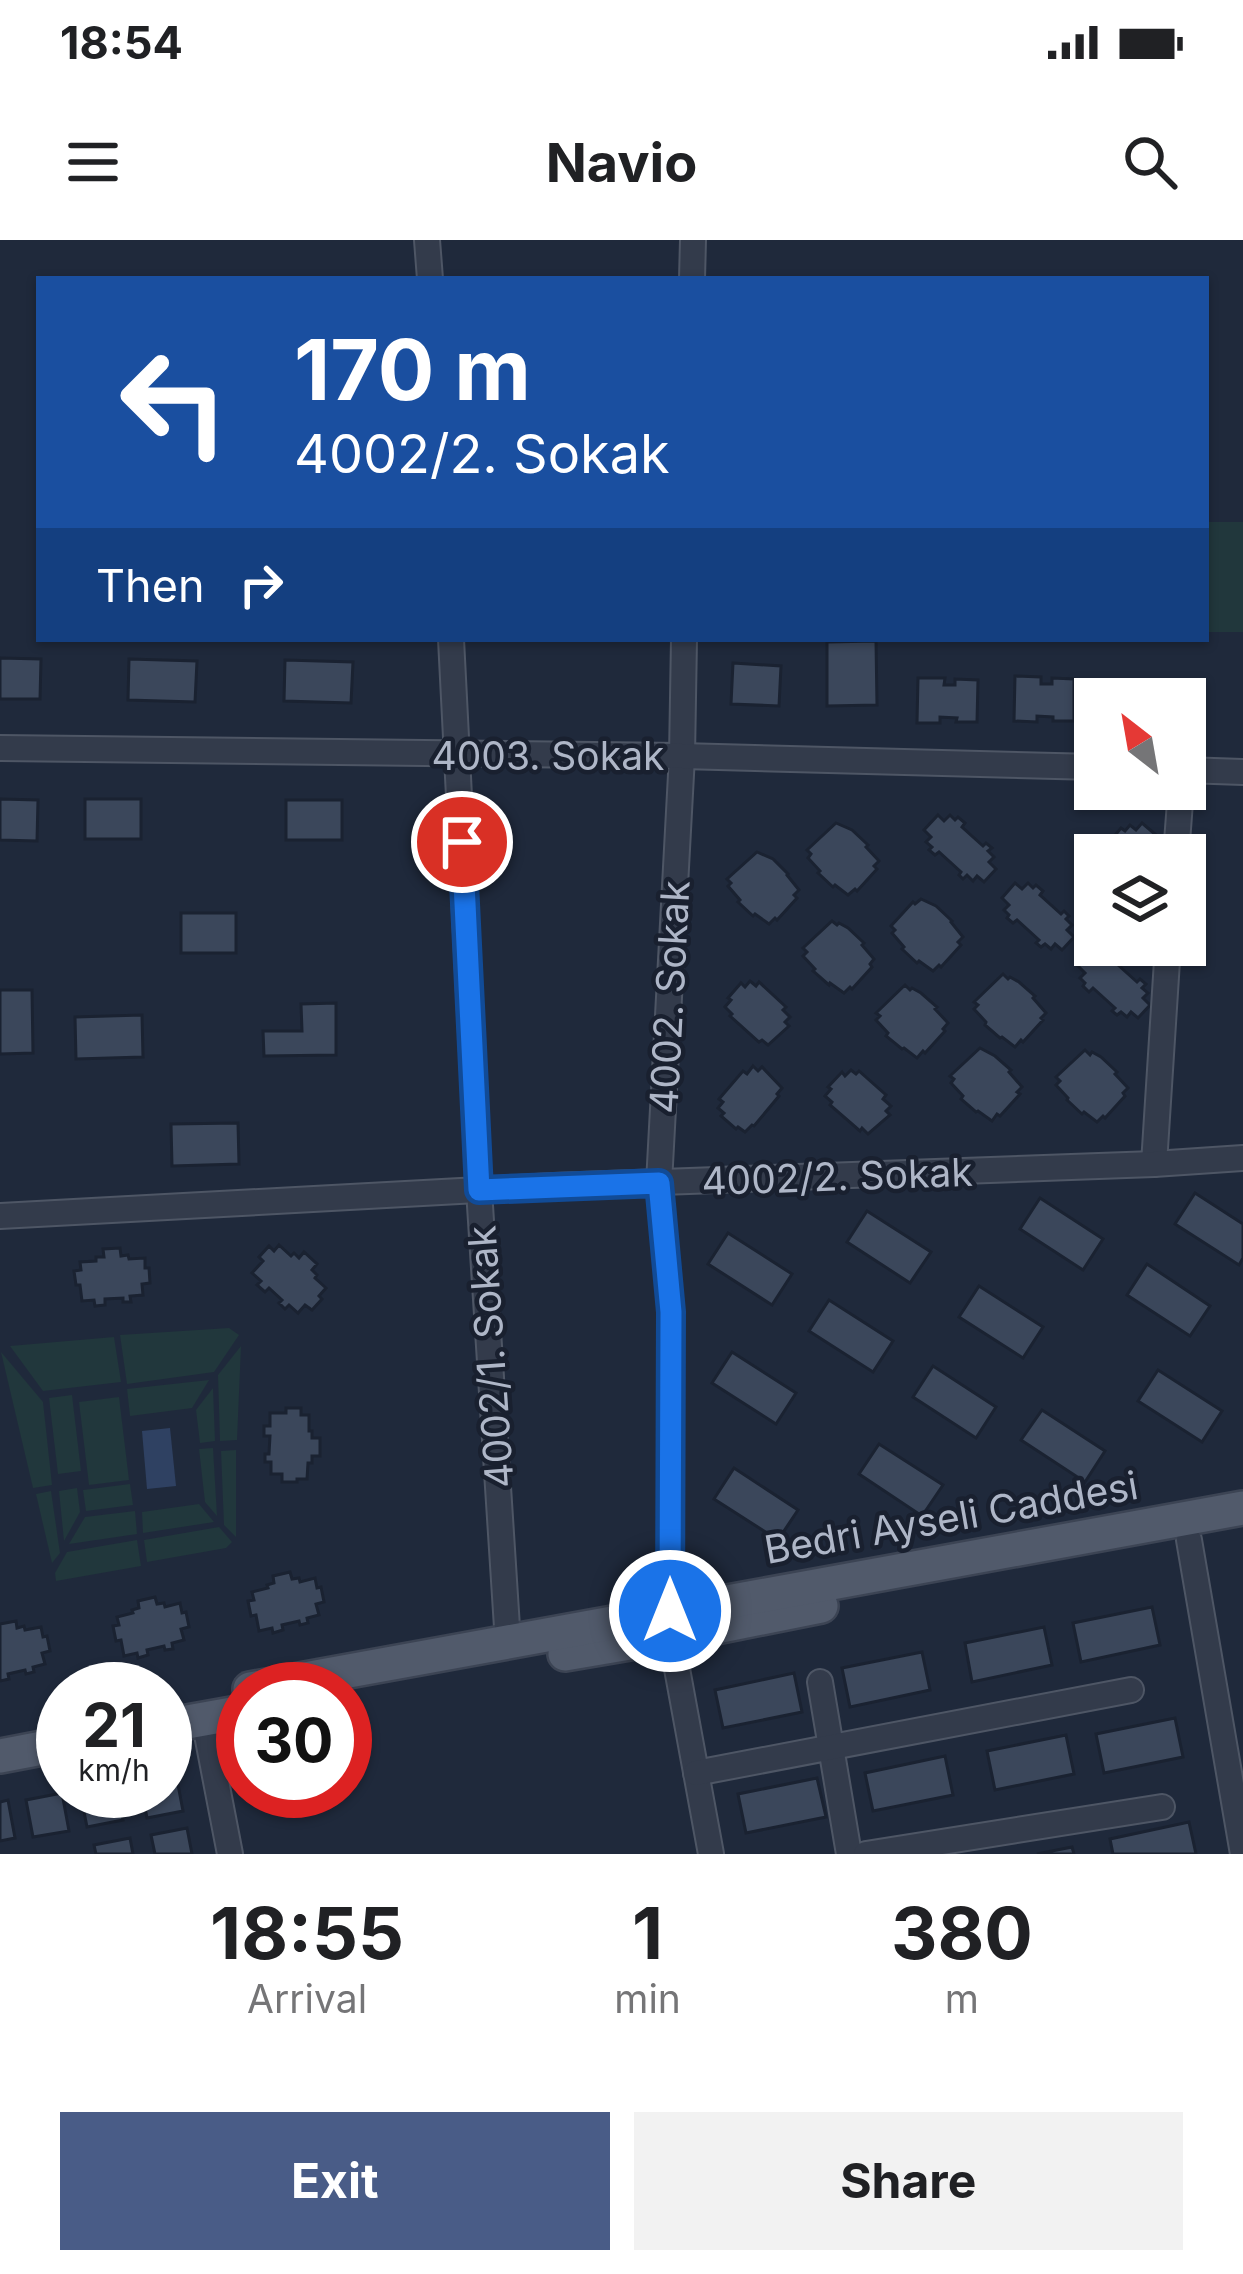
<!DOCTYPE html>
<style>
:root{--surface:#fff;--page:#f2f2f2;--text:#202124;--muted:#757577;--accent:#495c87}
body{margin:0;font-family:Inter,sans-serif;background:var(--page);color:var(--text);height:100vh;display:flex;flex-direction:column;font-size:45px;white-space:nowrap}
*{box-sizing:border-box;margin:0}
p{font-size:39px;color:var(--muted)}
.icon{flex:none;width:66px;height:66px;fill:none;stroke:currentColor;stroke-width:2;stroke-linecap:round;stroke-linejoin:round}
.map{position:relative;height:1614px;overflow:hidden}
.details{display:flex;flex-direction:column;background:var(--surface);flex:1}
.details>*{flex:none}
.top-card{position:absolute;left:36px;top:36px;width:1173px;height:366px;border-radius:0px;box-shadow:0 3px 9px #0004;background:#1a4fa0;color:#fff;overflow:hidden}
.needle{width:78px;rotate:329deg}
.tools{position:absolute;left:1074px;top:438px;display:grid;gap:24px}
.tools a{display:grid;place-items:center;width:132px;height:132px;border-radius:0px;background:var(--surface);box-shadow:0 3px 9px #0004;font-size:60px}
.speed{position:absolute;left:36px;top:1422px;display:flex;gap:24px;font-size:60px;font-weight:700;text-align:center}
.speed>*{display:grid;place-content:center;width:156px;height:156px;border-radius:50%;background:var(--surface);box-shadow:0 3px 9px #0004;line-height:1}
.speed small{font-size:30px;font-weight:400}
.speed .limit{border:18px solid #d22;background:#fff;color:#111}
.pin{position:absolute;display:grid;place-items:center;width:102px;height:102px;color:#fff;margin:-51px;border:6px solid #fff;border-radius:50%;box-shadow:0 3px 12px #0007}
.me{position:absolute;width:132px;margin:-66px;rotate:0deg;stroke-linejoin:round;filter:drop-shadow(0 0 9px #0008)}
.turn{display:flex;align-items:center;gap:42px;height:252px;padding:0 60px;font-size:54px}
.turn .icon{width:156px;height:156px;stroke-width:2.5}
.turn b{display:block;font-size:84px;line-height:102px}
.then{display:flex;align-items:center;height:114px;padding:0 60px;background:#0003;gap:24px;font-size:45px}
.eta{display:flex;justify-content:space-evenly;align-items:center;height:204px;text-align:center}
.eta b{font-size:72px;font-weight:700;line-height:84px}
.button{display:flex;gap:24px;margin-top:auto;padding:24px 60px}
.button a{flex:1;height:138px;border-radius:0px;background:var(--accent);color:#fff;font-size:48px;font-weight:700;line-height:138px;text-align:center}
.button a+a{background:var(--page);color:var(--text)}
.status{display:flex;justify-content:space-between;align-items:center;height:84px;padding:0 60px;background:var(--surface);direction:ltr}
.status svg{height:33px;fill:currentColor}
header{display:flex;justify-content:space-between;align-items:center;height:156px;padding:0 60px;background:var(--surface);font-size:54px;font-weight:700}
.map>svg:first-child{display:block}
.green{fill:#21373c}
.water{fill:#2f4162}
.building{fill:#3b475b;stroke:#1a2231;stroke-width:3}
.lines{fill:none;stroke-linecap:round;stroke-linejoin:round}
.minor-casing{stroke:#4e5665;stroke-width:28}
.major-casing{stroke:#3c4454;stroke-width:38}
.minor{stroke:#333b4b;stroke-width:24}
.major{stroke:#515a6b;stroke-width:33}
.route-casing{stroke:#114b97;stroke-width:30}
.route{stroke:#1a73e8;stroke-width:21}
.labels{text-anchor:middle;dominant-baseline:central;stroke-width:9;stroke-linejoin:round;paint-order:stroke}
.street-label{font-size:39px;fill:#aeb6c7;stroke:#19202f}
</style>
<div class="status"><b>18:54</b><svg viewBox="0 0 49 12"><path d="M0 12V9h3v3zM5 12V6h3v6zM10 12V3h3v9zM15 12V0h3v12zM26 1h20v11H26zM47 4h2v5h-2z"/></svg></div>
<header><svg class="icon" aria-label="menu" viewBox="0 0 24 24"><path d="M4 6h16M4 12h16M4 18h16"/></svg>Navio<svg class="icon" aria-label="search" viewBox="0 0 24 24"><circle cx="10" cy="10" r="6"/><path d="M15 15l6 6"/></svg></header>
<div class="map">
<svg width="1243" height="1614" viewBox="0 0 1243 1614">
<rect width="100%" height="100%" fill="#1f293b"/>
<g class="green">
<rect x="1206" y="282" width="37" height="110"/>
<path d="M229 1088 239 1095 214 1132 127 1144 120 1095Z"/>
<path d="M114 1097 121 1142 43 1151 10 1106Z"/>
<path d="M241 1106 237 1200 220 1201 218 1135Z"/>
<path d="M1 1112 43 1162 52 1245 33 1248Z"/>
<path d="M209 1140 192 1168 130 1176 127 1149Z"/>
<path d="M213 1148 215 1201 200 1203 196 1170Z"/>
<path d="M72 1155 81 1231 58 1234 49 1158Z"/>
<path d="M119 1157 129 1240 89 1245 79 1162Z"/>
<path d="M213 1208 217 1276 205 1262 199 1209Z"/>
<path d="M236 1210V1297L224 1285 221 1211Z"/>
<path d="M130 1244 133 1265 86 1271 83 1250Z"/>
<path d="M77 1248 80 1272 64 1301 59 1251Z"/>
<path d="M51 1251 60 1313 52 1323 36 1254Z"/>
<path d="M199 1264 214 1282 143 1293 142 1272Z"/>
<path d="M135 1271 137 1294 69 1304 85 1277Z"/>
<path d="M219 1287 232 1302 226 1308 147 1322 144 1300Z"/>
<path d="M137 1300 141 1326 56 1341 55 1333 67 1312Z"/>
</g>
<path class="water" d="M170 1188 176 1246 147 1249 142 1191Z"/>
<g class="building">
<path d="M876 401 877 465 827 466V402Z"/>
<path d="M0 418 41 419 40 459H0Z"/>
<path d="M129 419 197 421 195 462 128 460Z"/>
<path d="M285 420 353 422 351 463 284 461Z"/>
<path d="M733 423 781 426 779 466 731 464Z"/>
<path d="M1015 436 1041 437V444H1052V438L1074 439V481H1053V477L1037 476V482L1014 481Z"/>
<path d="M918 438H945L944 445H955V439L978 440 977 482H956L957 478 940 477V483H917Z"/>
<path d="M1152 441H1165V447L1181 449V459H1105L1110 458V449H1122L1121 446H1127V442H1140V450L1152 449Z"/>
<path d="M0 559 38 560 37 601 0 600Z"/>
<rect x="85" y="559" width="56" height="40"/>
<rect x="286" y="560" width="56" height="40"/>
<path d="M938 575 944 581 950 575 955 580 958 577 965 583 962 587 983 606 986 603 992 608 988 611 994 617 989 622 996 629 984 642 977 636 973 641 967 635 963 639 959 635 961 632 939 612 935 615 929 610 932 607 926 602 931 597 924 590Z"/>
<path d="M836 583 852 590 868 605 866 607 879 621 874 626 877 629 857 651 855 649 848 655 835 645 833 647 818 633 820 631 808 618 811 614 807 610Z"/>
<path d="M1142 583 1156 595 1150 602 1155 606 1149 613 1152 615H1103L1120 597 1116 594 1121 588 1125 591 1130 585 1136 590Z"/>
<path d="M757 612 773 619 788 634 787 635 799 650 794 655 797 658 777 680 775 678 769 684 755 674 753 676 738 662 740 660 728 646 731 643 727 639Z"/>
<path d="M1015 643 1022 649 1028 643 1033 648 1036 645 1043 651 1040 655 1061 674 1064 671 1069 676 1066 679 1072 685 1067 690 1074 697 1062 710 1055 704 1051 709 1045 704 1041 707 1036 703 1039 700 1017 680 1013 683 1007 678 1009 675 1004 670 1009 665 1002 658Z"/>
<path d="M921 659 936 666 952 681 951 682 963 697 958 702 961 705 941 727 939 725 933 731 919 721 917 723 902 709 904 707 892 693 895 690 891 686 913 662 915 664Z"/>
<rect x="181" y="673" width="55" height="40"/>
<path d="M832 681 837 685 839 683 848 688 864 703 862 705 874 719 870 724 872 727 852 749 850 747 844 753 830 743 829 745 813 731 815 729 803 716 807 712 803 708Z"/>
<path d="M1092 711 1098 718 1104 711 1109 716 1112 713 1119 719 1116 723 1137 742 1140 739 1146 744 1142 748 1148 753 1143 758 1150 765 1138 778 1131 772 1127 777 1121 772 1117 775 1112 771 1115 768 1093 748 1089 752 1083 746 1085 743 1080 738 1085 733 1078 726Z"/>
<path d="M1003 734 1008 739 1010 737 1019 742 1035 756 1033 758 1046 773 1041 778 1043 780 1023 802 1021 800 1015 807 1002 797 1000 798 985 785 986 782 974 769 978 765 974 762Z"/>
<path d="M750 741 756 746 759 742 786 767 783 770 790 777 785 782 789 786 768 805 762 800 759 802 730 776 732 774 725 767 731 760 728 758 741 743 745 747Z"/>
<path d="M905 745 910 750 912 748 921 753 937 767 935 769 948 783 943 789 945 791 925 813 923 811 917 818 904 808 902 809 886 796 888 793 876 780 880 776 876 773Z"/>
<path d="M0 750H32L33 813 0 814Z"/>
<path d="M336 763V815L264 816 263 791H302L301 764Z"/>
<path d="M142 775 143 817 76 819 75 777Z"/>
<path d="M980 808 995 816 1011 830 1009 832 1022 847 1017 852 1020 854 1000 876 997 874 992 881 978 871 976 872 961 859 963 856 951 843 954 839 950 836Z"/>
<path d="M1085 810 1090 815 1092 812 1101 817 1117 832 1115 834 1128 848 1123 853 1125 856 1105 878 1103 876 1097 882 1084 872 1082 874 1067 860 1068 858 1056 845 1060 841 1056 837Z"/>
<path d="M753 826 758 831 762 827 782 848 777 854 779 856 754 886 752 885 745 892 738 887 736 889 721 876 724 873 718 868 723 862 719 859 743 831 747 834Z"/>
<path d="M851 830 856 834 859 831 886 855 883 859 891 866 886 871 890 875 868 894 862 888 860 891 830 865 832 862 825 856 831 849 828 847 842 832 845 836Z"/>
<path d="M238 883 239 924 172 926 171 884Z"/>
<path d="M1195 953 1243 984V1018L1239 1025 1175 984Z"/>
<path d="M1040 958 1103 999 1083 1030 1020 989Z"/>
<path d="M867 971 931 1012 910 1043 847 1002Z"/>
<path d="M728 993 792 1034 772 1065 708 1024Z"/>
<path d="M279 1005 291 1016 294 1013 299 1018 304 1012 317 1024 312 1030 317 1035 315 1038 326 1048 319 1056 322 1059 312 1070 305 1065 298 1073 289 1065 285 1069 279 1063 282 1060 269 1048 265 1052 257 1045 261 1041 252 1033 263 1021 259 1017 269 1006 274 1011Z"/>
<path d="M120 1008 121 1016 128 1015 129 1019 145 1018V1028H149L150 1043 142 1044 143 1055 130 1056 131 1062H123V1058L105 1059V1065L95 1066 94 1060 82 1061 80 1045H76L74 1031 81 1030 80 1022 96 1021V1017H104L103 1009Z"/>
<path d="M1147 1024 1210 1066 1190 1096 1127 1055Z"/>
<path d="M979 1046 1043 1087 1023 1118 959 1077Z"/>
<path d="M829 1060 893 1101 873 1132 809 1091Z"/>
<path d="M732 1112 796 1153 776 1184 712 1143Z"/>
<path d="M933 1126 996 1167 976 1198 913 1157Z"/>
<path d="M1158 1130 1222 1171 1202 1202 1138 1161Z"/>
<path d="M286 1168H301V1175H309V1191H312V1198H320V1216H312V1223H308L307 1239H297V1242H282V1234H271V1222H265V1214H269L270 1196H264V1186H270V1173H286Z"/>
<path d="M1042 1170 1105 1211 1085 1242 1021 1200Z"/>
<path d="M879 1204 943 1245 922 1276 859 1234Z"/>
<path d="M734 1228 798 1270 778 1300 714 1259Z"/>
<path d="M290 1332 292 1339 299 1338 300 1342 315 1338 317 1348 321 1347 324 1362 316 1364 319 1375 307 1378 308 1383 300 1385 299 1381 282 1385 283 1390 273 1393 272 1388 259 1391 256 1375 251 1376 248 1361 254 1360 252 1352 268 1348 267 1345 274 1343 273 1336Z"/>
<path d="M155 1357 157 1364 164 1363 165 1367 180 1363 182 1373 186 1372 189 1387 181 1389 184 1400 172 1403 173 1409 165 1410 164 1406 147 1410 148 1415 138 1418 137 1413 124 1416 121 1400 116 1401 113 1386 119 1385 117 1377 133 1373 132 1370 139 1368 138 1361Z"/>
<path d="M1152 1367 1160 1405 1081 1422 1073 1383Z"/>
<path d="M16 1381 17 1388 24 1386 25 1390 41 1387 43 1397 47 1396 50 1411 42 1413 45 1424 33 1427 34 1432 26 1434 25 1430 8 1434 9 1439 0 1441V1384Z"/>
<path d="M1044 1387 1052 1425 972 1442 965 1403Z"/>
<path d="M922 1412 930 1450 850 1467 842 1428Z"/>
<path d="M794 1433 802 1472 723 1488 715 1450Z"/>
<path d="M1175 1478 1183 1517 1104 1533 1096 1494Z"/>
<path d="M1066 1495 1074 1534 995 1550 987 1511Z"/>
<path d="M945 1516 953 1555 873 1571 865 1533Z"/>
<path d="M176 1534 183 1571 147 1578 142 1551H165V1536Z"/>
<path d="M817 1538 826 1577 746 1593 738 1554Z"/>
<path d="M80 1551H117L123 1580 87 1587Z"/>
<path d="M62 1553 69 1591 33 1597 26 1560Z"/>
<path d="M8 1560 15 1598 0 1601V1562Z"/>
<path d="M1189 1582 1196 1614H1113L1110 1599Z"/>
<path d="M187 1588 192 1614H155L151 1595Z"/>
<path d="M130 1598 133 1614H96L94 1605Z"/>
<path d="M1072 1607 1074 1614H1037Z"/>
</g>
<g class="lines">
<defs>
<g id="minor">
<path d="M427 0 430 39"/>
<path d="M692 39 693 0"/>
<path d="M451 399 479 950 508 1403"/>
<path d="M684 399 682 516 659 943 671 1072V1396L711 1614"/>
<path d="M0 508 682 516 1095 527"/>
<path d="M1185 530 1243 532"/>
<path d="M1176 615 1181 549"/>
<path d="M1154 924 1168 705"/>
<path d="M0 976 553 946 1154 924 1243 918"/>
<path d="M1189 1300 1243 1614"/>
<path d="M820 1442 849 1614"/>
<path d="M204 1479 230 1614"/>
<path d="M696 1533 1131 1450"/>
<path d="M866 1614 1162 1567"/>
</g>
<g id="major">
<path d="M565 1414 671 1396 821 1366"/>
<path d="M250 1449 1243 1268"/>
<path d="M165 1486 243 1472"/>
<path d="M0 1516 63 1504"/>
</g>
</defs>
<use href="#minor" class="minor-casing"/>
<use href="#major" class="major-casing"/>
<use href="#minor" class="minor"/>
<use href="#major" class="major"/>
</g>
<g class="lines">
<defs>
<path id="route" d="M462 602 479 950 659 943 671 1072 670 1371"/>
</defs>
<use href="#route" class="route-casing"/>
<use href="#route" class="route"/>
</g>
<g class="labels">
<g class="street-label">
<text x="548" y="515">4003. Sokak</text>
<text transform="translate(669 757) rotate(-87)">4002. Sokak</text>
<text transform="translate(837 936) rotate(-2)">4002/2. Sokak</text>
<text transform="translate(490 1117) rotate(-94)">4002/1. Sokak</text>
<text transform="translate(951 1277) rotate(-10)">Bedri Ayseli Caddesi</text>
</g>
</g>
</svg>
<div class="tools">
<a><svg class="needle" viewBox="-14 -14 28 28"><path d="M0-13l5 13h-10z" fill="#e53935"/><path d="M0 13l5-13h-10z" fill="#757577"/></svg></a>
<a><svg class="icon" aria-label="layers" viewBox="0 0 24 24"><path d="M12 4l9 5-9 5-9-5zM3 14l9 5 9-5"/></svg></a>
</div>
<div class="speed"><div>21<small>km/h</small></div><div class="limit">30</div></div>
<div class="pin" style="left:462px;top:602px;background:#d93025"><svg class="icon" aria-label="arrive" viewBox="0 0 24 24"><path d="M6 21V4h12l-3 4 3 4H6"/></svg></div>
<svg class="me" style="left:670px;top:1371px" viewBox="-20 -20 40 40"><circle r="17" fill="#1a73e8" stroke="#fff" stroke-width="3"/><path d="M0-11L8 9 0 5-8 9z" fill="#fff"/></svg>
<div class="top-card">
<div class="turn"><svg class="icon" aria-label="left" viewBox="0 0 24 24"><path d="M17 20v-9H6M10 6l-5 5 5 5"/></svg><div><b>170 m</b>4002/2. Sokak</div></div>
<div class="then">Then<svg class="icon" aria-label="right" viewBox="0 0 24 24"><path d="M7 20v-9h11M14 6l5 5-5 5"/></svg></div>
</div>
</div>
<section class="details">
<div class="eta">
<div><b>18:55</b><p>Arrival</p></div>
<div><b>1</b><p>min</p></div>
<div><b>380</b><p>m</p></div>
</div>
<div class="button"><a>Exit</a><a>Share</a></div>
</section>
